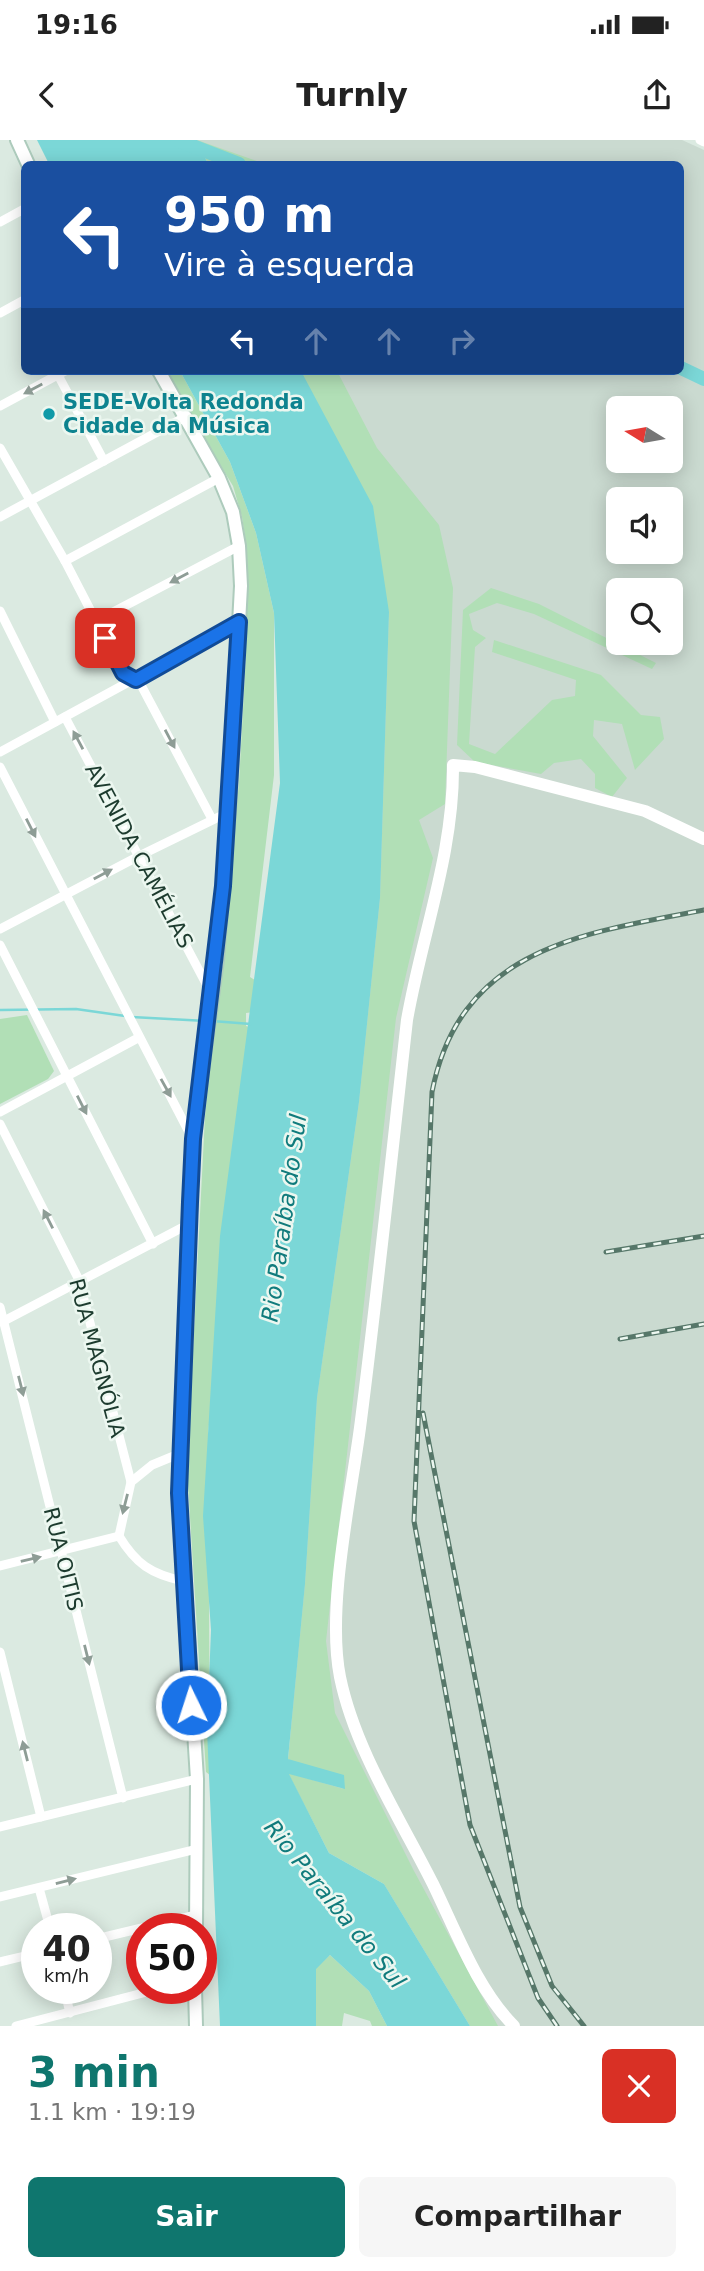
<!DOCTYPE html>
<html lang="pt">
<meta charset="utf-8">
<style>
:root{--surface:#fff;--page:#f6f6f6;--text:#222;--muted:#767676;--accent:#0f766e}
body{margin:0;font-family:"DejaVu Sans",sans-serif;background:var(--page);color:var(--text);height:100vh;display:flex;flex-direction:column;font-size:26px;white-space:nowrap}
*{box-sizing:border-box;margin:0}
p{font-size:23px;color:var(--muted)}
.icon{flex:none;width:38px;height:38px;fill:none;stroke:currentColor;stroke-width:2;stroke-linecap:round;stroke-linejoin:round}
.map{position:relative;height:1886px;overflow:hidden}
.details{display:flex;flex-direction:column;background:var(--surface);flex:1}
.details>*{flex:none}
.guide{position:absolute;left:21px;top:21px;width:663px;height:214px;border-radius:10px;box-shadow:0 4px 18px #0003;background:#1a4fa0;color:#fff;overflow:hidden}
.needle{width:46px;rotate:281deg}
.buttons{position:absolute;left:606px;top:256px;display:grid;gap:14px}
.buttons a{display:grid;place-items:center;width:77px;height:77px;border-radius:10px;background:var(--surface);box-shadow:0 4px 18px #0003;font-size:35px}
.speed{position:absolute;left:21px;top:1773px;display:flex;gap:14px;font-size:35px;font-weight:700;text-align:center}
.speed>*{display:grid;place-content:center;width:91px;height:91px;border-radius:50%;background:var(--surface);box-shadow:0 4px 18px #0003;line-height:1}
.speed small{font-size:18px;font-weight:400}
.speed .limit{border:10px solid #d22;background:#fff;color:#111}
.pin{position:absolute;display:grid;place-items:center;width:60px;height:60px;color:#fff;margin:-30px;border-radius:14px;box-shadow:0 4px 10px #0006}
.me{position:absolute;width:77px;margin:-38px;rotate:356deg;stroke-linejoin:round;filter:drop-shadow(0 0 5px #0008)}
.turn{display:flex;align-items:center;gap:24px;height:147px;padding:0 28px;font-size:32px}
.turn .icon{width:91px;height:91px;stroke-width:2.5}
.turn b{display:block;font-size:49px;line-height:60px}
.lanes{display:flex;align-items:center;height:66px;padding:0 28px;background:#0003;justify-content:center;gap:35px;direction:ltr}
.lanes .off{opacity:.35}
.round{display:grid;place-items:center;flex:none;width:74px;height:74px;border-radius:10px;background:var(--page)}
.summary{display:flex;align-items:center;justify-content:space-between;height:119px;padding:0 28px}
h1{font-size:42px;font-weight:700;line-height:52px;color:var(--accent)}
.action{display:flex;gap:14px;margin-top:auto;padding:14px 28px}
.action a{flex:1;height:80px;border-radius:10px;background:var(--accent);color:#fff;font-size:28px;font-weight:700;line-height:80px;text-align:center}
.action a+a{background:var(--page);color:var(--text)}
.status{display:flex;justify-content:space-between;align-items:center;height:49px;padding:0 35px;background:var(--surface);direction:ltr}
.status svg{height:19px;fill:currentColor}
header{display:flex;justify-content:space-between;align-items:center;height:91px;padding:0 28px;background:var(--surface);font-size:32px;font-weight:700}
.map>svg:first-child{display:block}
.built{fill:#cadad0;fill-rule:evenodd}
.green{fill:#b1dfb6}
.water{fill:#7bd7d7}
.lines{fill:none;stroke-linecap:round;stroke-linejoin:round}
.stream{stroke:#7bd7d7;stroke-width:2.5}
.river{stroke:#7bd7d7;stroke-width:14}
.secondary-casing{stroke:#adcbbc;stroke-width:16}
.minor{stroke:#fff;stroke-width:9}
.tertiary{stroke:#fff;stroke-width:12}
.secondary{stroke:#fff;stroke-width:12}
.rail-casing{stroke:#567769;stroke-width:5}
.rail{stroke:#ecf7f0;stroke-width:2.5;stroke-dasharray:8;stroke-linecap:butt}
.oneway{fill:#8e9d96}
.route-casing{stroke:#114b97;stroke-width:18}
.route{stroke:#1a73e8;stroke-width:12}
.culture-dot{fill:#0f9aa8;stroke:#ecf7f0;stroke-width:2.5}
.labels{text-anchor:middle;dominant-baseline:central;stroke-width:5;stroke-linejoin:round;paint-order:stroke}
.culture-label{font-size:21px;font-weight:bold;fill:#0d838f;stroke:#ecf7f0;text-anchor:start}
.street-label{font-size:21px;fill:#1c3b2e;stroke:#ecf7f0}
.water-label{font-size:23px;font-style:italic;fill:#107b7c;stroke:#ecf7f0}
</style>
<div class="status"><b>19:16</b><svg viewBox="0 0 49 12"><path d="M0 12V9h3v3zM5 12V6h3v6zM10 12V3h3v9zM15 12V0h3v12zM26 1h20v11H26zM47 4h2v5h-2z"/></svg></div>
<header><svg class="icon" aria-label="back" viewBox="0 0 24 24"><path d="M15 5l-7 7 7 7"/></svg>Turnly<svg class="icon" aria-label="share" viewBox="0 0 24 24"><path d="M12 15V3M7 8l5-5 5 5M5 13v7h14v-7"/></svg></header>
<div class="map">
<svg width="704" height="1886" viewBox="0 0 704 1886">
<rect width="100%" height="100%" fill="#dbeae1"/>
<path class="built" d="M197 0H682L704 10V1886H470L384 1744 288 1633 373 366 301 231H681V24H208ZM618 268H670V320H618ZM618 359H670V411H618ZM618 450H670V502H618Z"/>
<g class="green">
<path d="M197 0 265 24H208Z"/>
<path d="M163 231H180L230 322 256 393 274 473V635L250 837 269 849 268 870 246 873V886L262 891 208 1292 210 1635 206 1632 187 1329 205 976 239 643 246 514V405L242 377 233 346Z"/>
<path d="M301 231H337L377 308 439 385 453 448 445 664 419 680 433 718 396 878 326 1501 335 1573 414 1731 498 1886H470L384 1744 329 1713 288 1633 344 1649 288 1619 305 1444 317 1258 359 962 380 758 389 472Z"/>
<path d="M491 448 539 464 656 523 652 529 534 474 497 463 469 474 473 490 486 498 475 507 469 604 495 614 552 560 575 556 576 540 492 512 494 500 601 535 641 575 660 577 664 599 635 630 622 584 594 580 593 596 627 638 612 657 595 648V634L581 619 554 623 541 634 475 622 457 605 463 470Z"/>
<path d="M27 875 54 931 48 939 0 964V879Z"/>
<path d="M330 1815 369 1851 387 1886H372L370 1881 344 1873 342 1886H316V1828Z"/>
</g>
<g class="water">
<path d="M37 0H197L208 24H49Z"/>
<path d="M180 231H301L373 366 389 472 380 758 359 962 317 1258 305 1444 288 1619 344 1635 345 1649 289 1634 329 1713 384 1744 470 1886H387L369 1851 330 1815 316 1829V1886H220L207 1590 211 1490 203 1376 220 1096 280 643 274 473 256 393 230 322Z"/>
</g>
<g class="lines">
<g class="stream">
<path d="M0 870 76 869 125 876"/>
<path d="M132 877 206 881"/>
<path d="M212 881 251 884"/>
</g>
<g class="river">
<path d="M177 0 239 24"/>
<path d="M681 228 704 239"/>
</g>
<defs>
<g id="secondary">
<path d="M17 0 28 24"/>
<path d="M159 231 219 338 233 372 239 406 241 446 229 672 217 820 193 999 179 1353 197 1639 196 1788"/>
<path d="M195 1848 196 1886"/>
</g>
</defs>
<use href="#secondary" class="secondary-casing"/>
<g class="minor">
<path d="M700 0 704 2"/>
<path d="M0 82 24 69"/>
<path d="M0 173 24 160"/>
<path d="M58 235 104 321"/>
<path d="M0 266 65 231"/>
<path d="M0 308 65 421 123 533 141 545 212 679"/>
<path d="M0 377 187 276"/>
<path d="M65 421 219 338"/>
<path d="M0 471 55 582"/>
<path d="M96 481 239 406"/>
<path d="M65 577 212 855"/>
<path d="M0 612 239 482"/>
<path d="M0 627 192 998"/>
<path d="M0 789 139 716 229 672"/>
<path d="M0 805 153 1104"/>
<path d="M0 972 138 898"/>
<path d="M0 984 79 1140 131 1342"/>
<path d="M0 1167 123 1658"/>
<path d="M2 1182 189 1084"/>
<path d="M119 1396 131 1342 152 1325 181 1313"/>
<path d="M119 1396C136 1424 151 1434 183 1441"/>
<path d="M0 1426 119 1396"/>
<path d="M0 1512 41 1677"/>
<path d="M0 1687 197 1639"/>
<path d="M39 1748 50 1788"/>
<path d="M0 1757 197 1709"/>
<path d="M96 1799 196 1775"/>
<path d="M0 1822 37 1813"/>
<path d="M64 1848 70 1873"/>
<path d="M16 1886 162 1848"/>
</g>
<path class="tertiary" d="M514 1886C477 1849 456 1791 433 1744 400 1678 355 1610 340 1537 326 1466 352 1353 361 1280 378 1147 392 1013 407 880 422 794 454 713 453 625L475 627 645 671 704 699"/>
<use href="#secondary" class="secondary"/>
<defs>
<g id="rail">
<path d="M606 1112 704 1096"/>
<path d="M620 1199 704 1184"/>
<path d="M423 1273 520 1767 552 1846 584 1886"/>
<path d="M557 1886 538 1858 470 1685 414 1381 432 952C460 808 583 793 704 770"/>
</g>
</defs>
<use href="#rail" class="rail-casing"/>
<use href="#rail" class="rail"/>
</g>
<defs><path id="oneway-solid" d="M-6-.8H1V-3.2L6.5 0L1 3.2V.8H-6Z" transform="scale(1.75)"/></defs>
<g class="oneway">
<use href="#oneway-solid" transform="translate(33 249) rotate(152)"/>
<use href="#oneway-solid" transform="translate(179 438) rotate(152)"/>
<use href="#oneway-solid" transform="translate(170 599) rotate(62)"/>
<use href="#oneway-solid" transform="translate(78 600) rotate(-118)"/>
<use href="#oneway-solid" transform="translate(31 688) rotate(63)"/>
<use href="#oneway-solid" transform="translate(103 734) rotate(-28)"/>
<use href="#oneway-solid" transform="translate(166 948) rotate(61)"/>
<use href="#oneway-solid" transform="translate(82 965) rotate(63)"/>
<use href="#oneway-solid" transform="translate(48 1079) rotate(-117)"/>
<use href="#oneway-solid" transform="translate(21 1246) rotate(76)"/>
<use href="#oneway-solid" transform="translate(125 1364) rotate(104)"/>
<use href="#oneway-solid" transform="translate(31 1419) rotate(-13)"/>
<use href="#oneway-solid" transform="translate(87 1515) rotate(76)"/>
<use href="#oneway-solid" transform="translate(25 1611) rotate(-104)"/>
<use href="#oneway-solid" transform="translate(66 1741) rotate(-14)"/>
</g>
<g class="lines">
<defs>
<path id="route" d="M105 498 123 533 136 540 239 482 223 746 193 999 190 1062 179 1353 191 1565"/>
</defs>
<use href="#route" class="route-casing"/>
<use href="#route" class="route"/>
</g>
<circle class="culture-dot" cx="49" cy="274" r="7"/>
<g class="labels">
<g class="culture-label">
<text x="63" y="262">SEDE-Volta Redonda<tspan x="63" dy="24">Cidade da Música</tspan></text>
</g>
<g class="street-label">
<text transform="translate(139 716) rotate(62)">AVENIDA CAMÉLIAS</text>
<text transform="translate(97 1218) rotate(75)">RUA MAGNÓLIA</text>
<text transform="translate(63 1419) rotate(76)">RUA OITIS</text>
</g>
<g class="water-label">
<text transform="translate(284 1078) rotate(-82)">Rio Paraíba do Sul</text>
<text transform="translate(335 1764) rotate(51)">Rio Paraíba do Sul</text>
</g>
</g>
</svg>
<div class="buttons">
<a><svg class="needle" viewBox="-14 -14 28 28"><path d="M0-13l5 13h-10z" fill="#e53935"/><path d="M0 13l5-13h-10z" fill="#767676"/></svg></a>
<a><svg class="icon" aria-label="sound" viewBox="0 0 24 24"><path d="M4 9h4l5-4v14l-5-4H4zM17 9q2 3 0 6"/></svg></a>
<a><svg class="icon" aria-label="search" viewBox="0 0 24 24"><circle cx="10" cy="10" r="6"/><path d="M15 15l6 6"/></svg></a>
</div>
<div class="speed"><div>40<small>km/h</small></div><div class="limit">50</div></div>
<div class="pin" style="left:105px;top:498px;background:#d93025"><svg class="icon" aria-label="arrive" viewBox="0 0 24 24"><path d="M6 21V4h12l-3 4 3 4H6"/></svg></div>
<svg class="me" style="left:191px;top:1565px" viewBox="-20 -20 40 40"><circle r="17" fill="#1a73e8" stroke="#fff" stroke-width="3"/><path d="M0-11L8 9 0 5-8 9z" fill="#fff"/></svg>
<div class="guide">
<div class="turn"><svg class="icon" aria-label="left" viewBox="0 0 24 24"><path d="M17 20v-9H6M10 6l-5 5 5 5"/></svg><div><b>950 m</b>Vire à esquerda</div></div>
<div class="lanes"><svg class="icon" aria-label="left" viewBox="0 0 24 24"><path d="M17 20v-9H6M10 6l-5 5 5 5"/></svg><svg class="icon off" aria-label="ahead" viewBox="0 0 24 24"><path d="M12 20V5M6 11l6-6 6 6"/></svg><svg class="icon off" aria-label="ahead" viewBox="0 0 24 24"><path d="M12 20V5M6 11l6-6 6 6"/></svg><svg class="icon off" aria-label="right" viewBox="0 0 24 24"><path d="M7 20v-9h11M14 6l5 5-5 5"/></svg></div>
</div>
</div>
<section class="details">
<div class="summary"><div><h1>3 min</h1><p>1.1 km · 19:19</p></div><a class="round" style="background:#d93025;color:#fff"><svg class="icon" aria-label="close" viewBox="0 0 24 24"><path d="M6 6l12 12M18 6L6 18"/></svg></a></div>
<div class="action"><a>Sair</a><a>Compartilhar</a></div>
</section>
